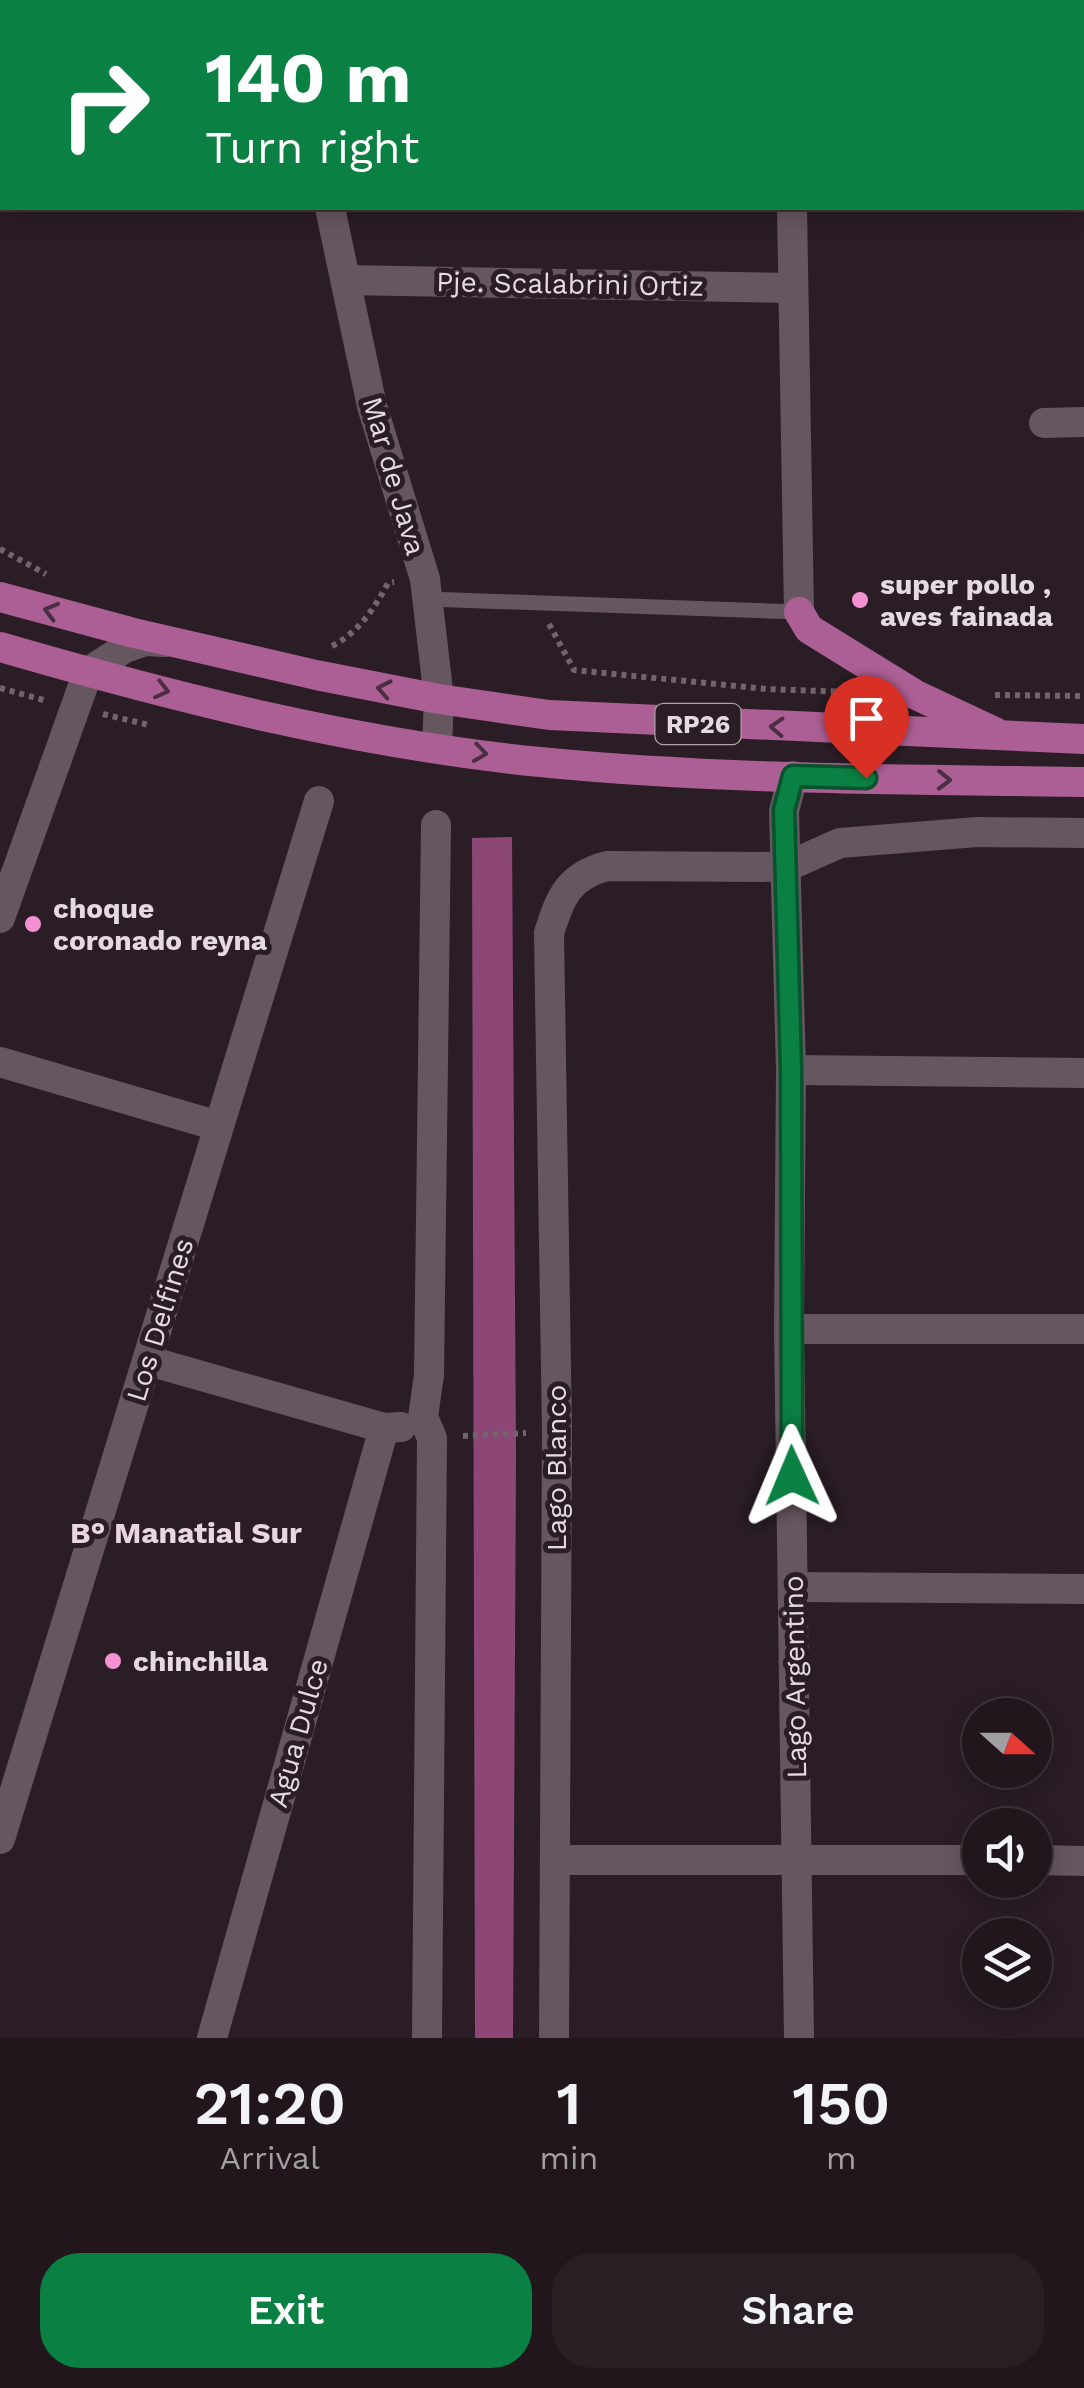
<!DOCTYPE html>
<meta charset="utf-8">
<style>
:root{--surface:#20161c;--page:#281f25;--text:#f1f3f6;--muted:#a29fa3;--line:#3d353b;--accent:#0b8043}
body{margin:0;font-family:"Work Sans",sans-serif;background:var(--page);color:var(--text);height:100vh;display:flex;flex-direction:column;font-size:38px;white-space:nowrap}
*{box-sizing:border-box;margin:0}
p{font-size:32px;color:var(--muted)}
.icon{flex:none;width:55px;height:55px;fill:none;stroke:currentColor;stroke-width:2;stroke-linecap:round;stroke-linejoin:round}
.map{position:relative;height:2038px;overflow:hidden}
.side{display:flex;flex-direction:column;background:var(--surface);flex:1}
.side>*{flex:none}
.guide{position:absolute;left:0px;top:0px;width:1085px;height:210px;box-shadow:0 5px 25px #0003,0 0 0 2px var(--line);background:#0b8043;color:#fff;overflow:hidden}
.needle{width:65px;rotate:111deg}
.controls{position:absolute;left:962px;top:1698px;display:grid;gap:20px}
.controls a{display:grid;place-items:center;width:90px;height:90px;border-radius:50%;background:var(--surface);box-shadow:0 5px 25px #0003,0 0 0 2px var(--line);font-size:50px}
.pin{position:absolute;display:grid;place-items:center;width:85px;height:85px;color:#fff;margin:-102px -42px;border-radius:50% 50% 50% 0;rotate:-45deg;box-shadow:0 0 10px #0007}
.pin .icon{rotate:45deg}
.me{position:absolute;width:110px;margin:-55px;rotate:359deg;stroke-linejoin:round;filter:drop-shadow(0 0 8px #0008)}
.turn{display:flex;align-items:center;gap:35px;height:210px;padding:0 40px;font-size:45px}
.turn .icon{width:130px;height:130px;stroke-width:2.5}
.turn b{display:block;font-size:70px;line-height:85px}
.eta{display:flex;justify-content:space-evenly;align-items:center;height:170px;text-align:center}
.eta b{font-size:60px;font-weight:600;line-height:70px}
.primary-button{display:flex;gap:20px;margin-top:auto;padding:20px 40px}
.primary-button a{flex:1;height:115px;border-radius:40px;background:var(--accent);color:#fff;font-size:40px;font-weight:600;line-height:115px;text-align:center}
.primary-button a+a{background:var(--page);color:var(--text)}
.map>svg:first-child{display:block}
.water{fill:#8c4776}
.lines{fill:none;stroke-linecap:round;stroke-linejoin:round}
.path{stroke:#71656c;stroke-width:6;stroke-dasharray:5 5;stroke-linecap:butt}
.service{stroke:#665660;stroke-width:15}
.minor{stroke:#665660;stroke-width:30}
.tertiary{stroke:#665660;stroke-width:30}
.primary{stroke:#ac5f94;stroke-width:30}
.oneway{stroke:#4a2e41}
.route-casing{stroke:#07532c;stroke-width:25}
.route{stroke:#0b8043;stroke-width:18}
.poi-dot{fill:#f491d3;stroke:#2a1d25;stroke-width:4}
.labels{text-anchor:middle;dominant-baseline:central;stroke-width:10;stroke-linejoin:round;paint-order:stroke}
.shield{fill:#2a1d25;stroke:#aca1a8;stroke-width:2.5}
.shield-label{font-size:25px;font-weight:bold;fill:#e4dae0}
.street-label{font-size:28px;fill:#e4dae0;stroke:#2a1d25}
.poi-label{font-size:28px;font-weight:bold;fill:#e4dae0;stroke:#2a1d25;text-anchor:start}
.neighbourhood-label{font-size:30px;font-weight:bold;fill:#e9d6e2;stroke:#2a1d25}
</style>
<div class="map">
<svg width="1084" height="2038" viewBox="0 0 1084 2038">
<rect width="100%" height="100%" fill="#2a1d25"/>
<path class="water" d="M512 837 516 1455 513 2038H475L472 838Z"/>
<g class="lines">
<g class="path">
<path d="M0 549 46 574"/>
<path d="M549 624 574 670 766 689 848 692"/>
<path d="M332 646C359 632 374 609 388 583L394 582"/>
<path d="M0 688 47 701"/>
<path d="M995 695 1084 696"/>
<path d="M103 714 149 725"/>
<path d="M463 1436 526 1433"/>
</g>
<path class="service" d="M427 599 799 612"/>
<g class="minor">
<path d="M503 0 522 2"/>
<path d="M600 2V0"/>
<path d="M934 2V0"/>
<path d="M1082 53H1084"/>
<path d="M792 208 799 612"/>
<path d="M346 280 793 288"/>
<path d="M1044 423 1084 422"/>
<path d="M793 776 784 811 791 1070 789 1329 799 2038"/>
<path d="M0 918 88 672 125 648 145 641 165 642"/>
<path d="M0 1062 218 1126"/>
<path d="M791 1070 1084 1073"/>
<path d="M789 1329H1084"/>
<path d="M149 1361 384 1428 401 1427"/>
<path d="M794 1587 1084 1589"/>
<path d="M0 1839 319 801"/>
<path d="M556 1860H980"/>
<path d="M1035 1860 1084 1861"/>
<path d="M212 2038 384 1428"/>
<path d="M427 2038 432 1438 423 1417 429 1375 436 825"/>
<path d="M554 2038 557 1431 549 933C560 898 568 876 607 866L786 867 840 843 977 832 1084 833"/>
</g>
<g class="tertiary">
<path d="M282 0 283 2"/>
<path d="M330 208 372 406 425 579 439 699 437 747"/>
</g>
<g class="primary">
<path d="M0 597 134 633 316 675 439 699 549 715 1084 739"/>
<path d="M799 612 809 629 916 695 995 732"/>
<path d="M0 647C176 698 357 744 540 762 720 780 903 779 1084 782"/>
</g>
</g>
<defs><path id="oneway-chevron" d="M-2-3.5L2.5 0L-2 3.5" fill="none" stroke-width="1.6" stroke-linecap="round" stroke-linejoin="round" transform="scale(2.5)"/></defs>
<g class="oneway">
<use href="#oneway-chevron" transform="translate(51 611) rotate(-165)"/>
<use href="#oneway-chevron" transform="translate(384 689) rotate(-169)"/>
<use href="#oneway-chevron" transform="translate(162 690) rotate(14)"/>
<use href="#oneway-chevron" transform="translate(777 727) rotate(-177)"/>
<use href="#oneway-chevron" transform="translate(480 753) rotate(8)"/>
<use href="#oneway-chevron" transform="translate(944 780) rotate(1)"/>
</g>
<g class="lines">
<defs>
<path id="route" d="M792 1476 791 1070 784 810 793 776 866 778"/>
</defs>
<use href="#route" class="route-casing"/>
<use href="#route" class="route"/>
</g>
<g class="poi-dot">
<circle cx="860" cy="600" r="10"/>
<circle cx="33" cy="924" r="10"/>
<circle cx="113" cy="1661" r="10"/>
</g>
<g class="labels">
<rect class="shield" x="655.5" y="704" width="85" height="40" rx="8"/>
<g class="shield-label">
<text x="698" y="724">RP26</text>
</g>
<g class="street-label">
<text transform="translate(570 284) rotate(1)">Pje. Scalabrini Ortiz</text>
<text transform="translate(394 476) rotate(74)">Mar de Java</text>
<text transform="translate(160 1320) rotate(-73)">Los Delfines</text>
<text transform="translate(556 1468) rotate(-90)">Lago Blanco</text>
<text transform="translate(795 1677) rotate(-91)">Lago Argentino</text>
<text transform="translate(298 1733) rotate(-74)">Agua Dulce</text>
</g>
<g class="poi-label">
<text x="880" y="584">super pollo ,<tspan x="880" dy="32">aves fainada</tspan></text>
<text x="53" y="908">choque<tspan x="53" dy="32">coronado reyna</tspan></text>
<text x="133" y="1661">chinchilla</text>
</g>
<g class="neighbourhood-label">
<text x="186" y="1532">B° Manatial Sur</text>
</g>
</g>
</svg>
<div class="controls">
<a><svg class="needle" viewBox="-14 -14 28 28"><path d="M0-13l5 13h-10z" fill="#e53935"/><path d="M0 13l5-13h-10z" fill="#a29fa3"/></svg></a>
<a><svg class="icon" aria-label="sound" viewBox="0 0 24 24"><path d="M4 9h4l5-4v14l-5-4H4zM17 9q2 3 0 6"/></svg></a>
<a><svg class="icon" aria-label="layers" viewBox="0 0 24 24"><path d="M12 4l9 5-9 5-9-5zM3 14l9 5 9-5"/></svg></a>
</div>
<div class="pin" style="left:866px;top:778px;background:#d93025"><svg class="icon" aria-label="arrive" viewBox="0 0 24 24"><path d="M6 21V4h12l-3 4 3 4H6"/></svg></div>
<svg class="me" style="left:792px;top:1476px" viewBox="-20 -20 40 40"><path d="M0-17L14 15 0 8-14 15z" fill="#0b8043" stroke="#fff" stroke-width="4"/></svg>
<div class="guide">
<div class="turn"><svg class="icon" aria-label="right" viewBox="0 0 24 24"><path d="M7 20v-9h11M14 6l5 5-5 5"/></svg><div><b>140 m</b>Turn right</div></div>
</div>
</div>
<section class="side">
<div class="eta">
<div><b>21:20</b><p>Arrival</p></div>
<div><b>1</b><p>min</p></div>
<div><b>150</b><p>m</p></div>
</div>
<div class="primary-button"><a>Exit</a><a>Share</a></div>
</section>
